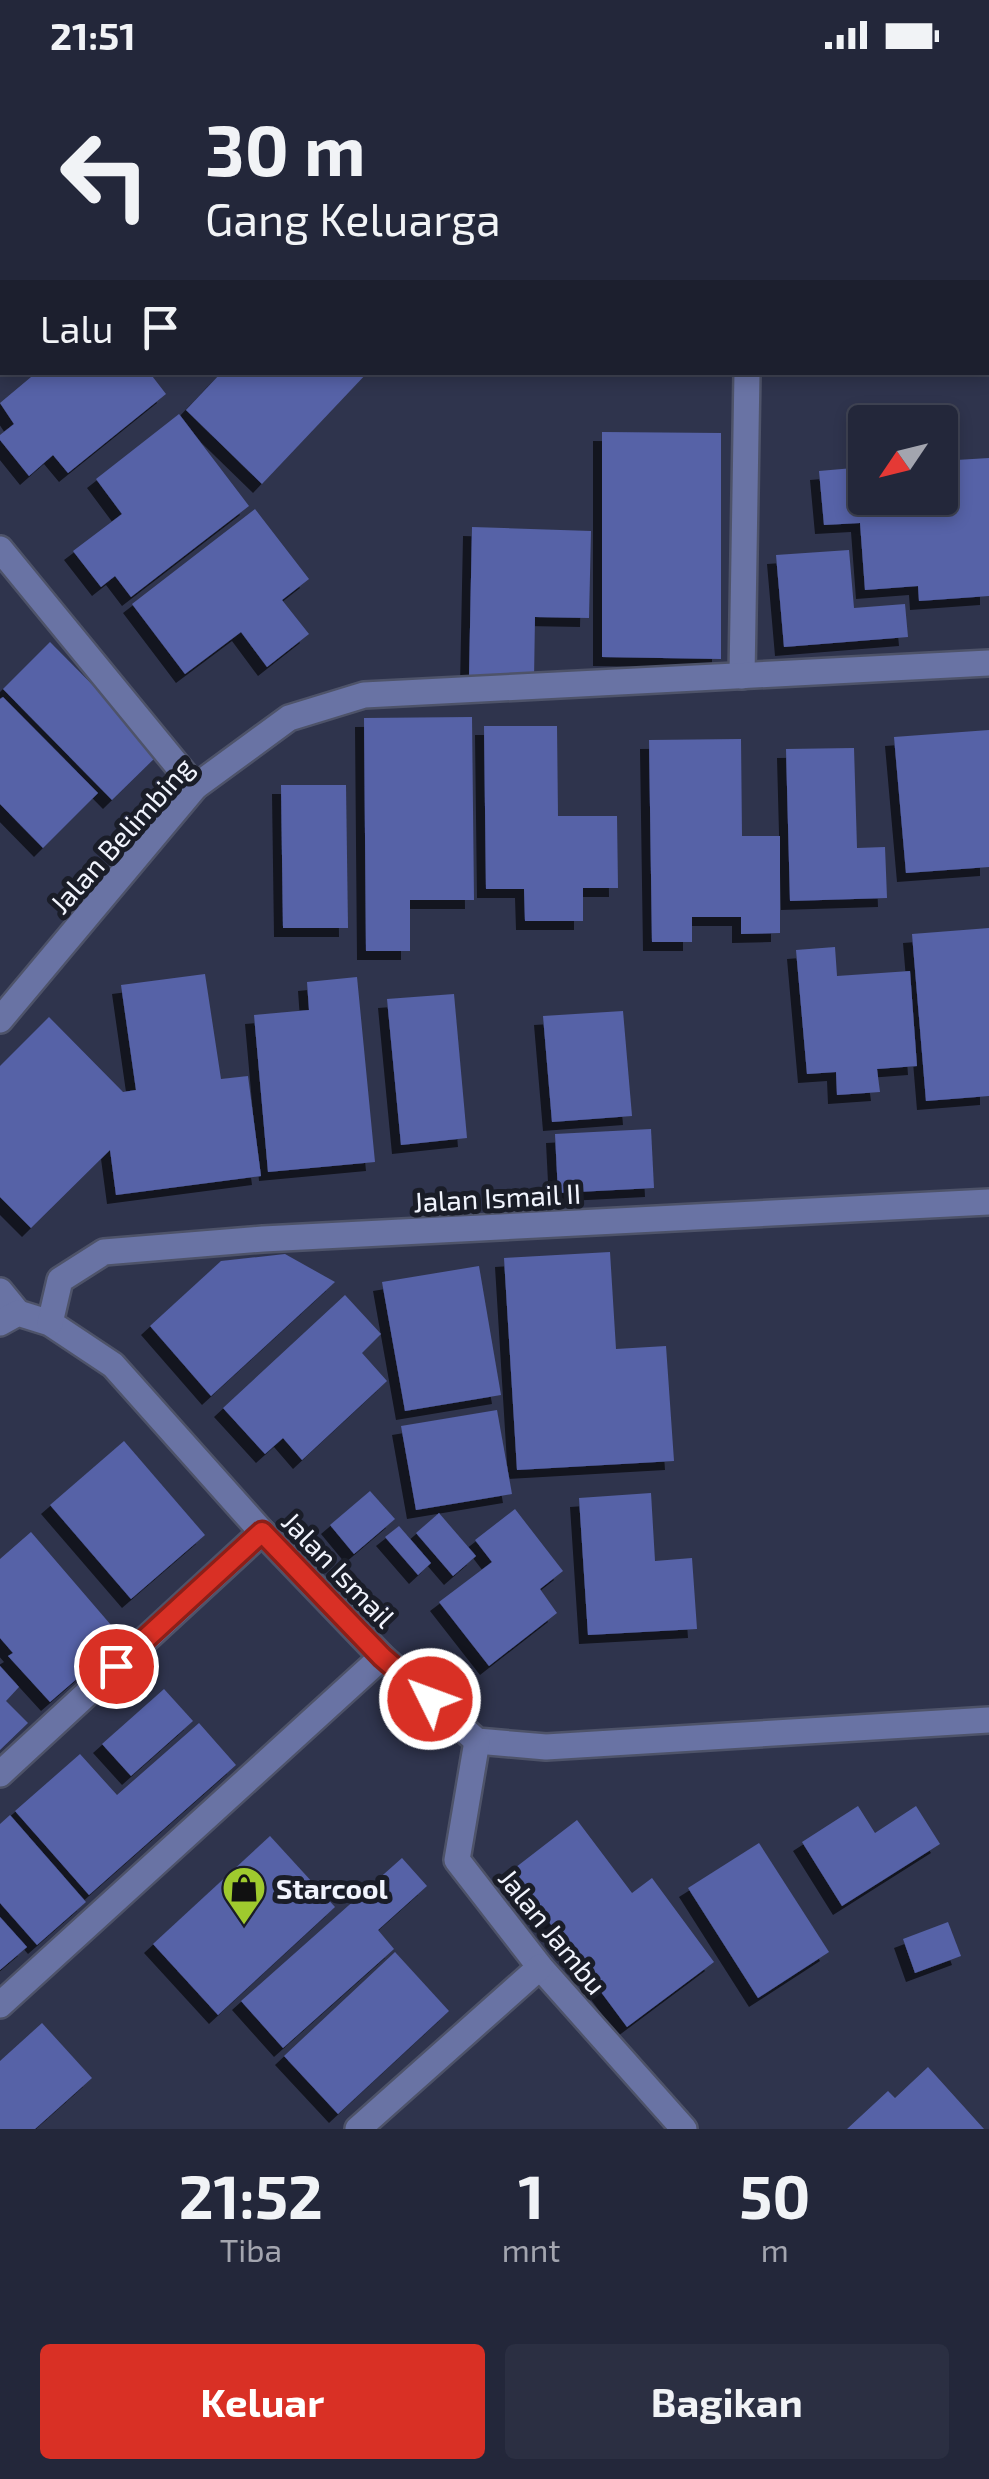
<!DOCTYPE html>
<html lang="id">
<style>
:root{--surface:#23273a;--page:#2b2f42;--text:#f1f3f6;--muted:#a3a5af;--line:#404454;--accent:#d93025}
body{margin:0;font-family:"Exo 2",sans-serif;background:var(--page);color:var(--text);height:100vh;display:flex;flex-direction:column;font-size:38px;white-space:nowrap}
*{box-sizing:border-box;margin:0}
p{font-size:32px;color:var(--muted)}
.icon{flex:none;width:55px;height:55px;fill:none;stroke:currentColor;stroke-width:2;stroke-linecap:round;stroke-linejoin:round}
.map{position:relative;height:2059px;overflow:hidden}
.panel{display:flex;flex-direction:column;background:var(--surface);flex:1}
.panel>*{flex:none}
.hud{position:absolute;left:0px;top:0px;width:990px;height:305px;box-shadow:0 5px 15px #0003,0 0 0 2px var(--line);background:#23273a;color:var(--text);overflow:hidden}
.needle{width:65px;rotate:235deg}
.tools{position:absolute;left:848px;top:335px;display:grid;gap:20px}
.tools a{display:grid;place-items:center;width:110px;height:110px;border-radius:10px;background:var(--surface);box-shadow:0 5px 15px #0003,0 0 0 2px var(--line);font-size:50px}
.pin{position:absolute;display:grid;place-items:center;width:85px;height:85px;color:#fff;margin:-42px;border:5px solid #fff;border-radius:50%;box-shadow:0 2px 10px #0007}
.me{position:absolute;width:110px;margin:-55px;rotate:312deg;stroke-linejoin:round;filter:drop-shadow(0 0 8px #0008)}
.turn{display:flex;align-items:center;gap:35px;height:210px;padding:0 40px;font-size:45px}
.turn .icon{width:130px;height:130px;stroke-width:2.5}
.turn b{display:block;font-size:70px;line-height:85px}
.then{display:flex;align-items:center;height:95px;padding:0 40px;background:#0003;gap:20px;font-size:38px}
.eta{display:flex;justify-content:space-evenly;align-items:center;height:170px;text-align:center}
.eta b{font-size:60px;font-weight:700;line-height:70px}
.cta{display:flex;gap:20px;margin-top:auto;padding:20px 40px}
.cta a{flex:1;height:115px;border-radius:10px;background:var(--accent);color:#fff;font-size:40px;font-weight:700;line-height:115px;text-align:center}
.cta a+a{background:var(--page);color:var(--text)}
.status{display:flex;justify-content:space-between;align-items:center;height:70px;padding:0 50px;background:var(--surface);direction:ltr}
.status svg{height:28px;fill:currentColor}
.map>svg:first-child{display:block}
.building{fill:#5662a7;filter:url(#shadow)}
.lines{fill:none;stroke-linecap:round;stroke-linejoin:round}
.minor-casing{stroke:#4e5369;stroke-width:30}
.minor{stroke:#6973a4;stroke-width:25}
.route-casing{stroke:#8d1f18;stroke-width:25}
.route{stroke:#d93025;stroke-width:18}
.labels{text-anchor:middle;dominant-baseline:central;stroke-width:10;stroke-linejoin:round;paint-order:stroke}
.street-label{font-size:28px;fill:#f1f4fd;stroke:#1a1d28}
.poi-label{font-size:28px;font-weight:bold;fill:#f1f4fd;stroke:#1a1d28;text-anchor:start}
</style>
<div class="status"><b>21:51</b><svg viewBox="0 0 49 12"><path d="M0 12V9h3v3zM5 12V6h3v6zM10 12V3h3v9zM15 12V0h3v12zM26 1h20v11H26zM47 4h2v5h-2z"/></svg></div>
<div class="map">
<svg width="989" height="2059" viewBox="0 0 989 2059">
<defs>
<filter id="shadow"><feDropShadow dx="-9" dy="9" stdDeviation="0" flood-color="#0009"/></filter>
</defs>
<rect width="100%" height="100%" fill="#2f344d"/>
<g class="building">
<path d="M37 302H149L166 324 68 403 53 385 29 406 0 370V365L14 354 0 333Z"/>
<path d="M222 302H368L262 414 186 340Z"/>
<path d="M179 344 249 436 131 527 115 506 101 517 73 481 122 444 96 409Z"/>
<path d="M602 362 721 363V589L602 587Z"/>
<path d="M989 388V526L919 531 918 516 865 520 860 453 824 455 819 401 865 397V428H940V391Z"/>
<path d="M255 439 309 509 282 530 309 564 267 597 241 562 185 604 132 534Z"/>
<path d="M472 457 591 461 589 548 535 547 534 609 469 607Z"/>
<path d="M849 480 854 538 905 534 908 567 784 577 776 485Z"/>
<path d="M50 572 160 683 112 730 3 619Z"/>
<path d="M3 627 98 723 43 778 0 734V629Z"/>
<path d="M472 647 474 830H410V881H366L364 648Z"/>
<path d="M484 656H557L558 746H617L618 818H583V851H525L524 819H486Z"/>
<path d="M989 660V797L906 803 894 667Z"/>
<path d="M741 669 742 766H780V863L741 864V847H692V872H652L649 670Z"/>
<path d="M854 678 857 778 885 777 887 828 790 831 786 679Z"/>
<path d="M281 715H346L348 858H283Z"/>
<path d="M989 858V1026L926 1031 912 864Z"/>
<path d="M835 877 837 906 910 901 917 996 877 999 880 1022 837 1025 836 1002 807 1004 796 880Z"/>
<path d="M205 904 221 1009 248 1006 261 1106 116 1125 110 1080 31 1158 0 1127V996L49 947 123 1022 136 1020 121 915Z"/>
<path d="M357 907 375 1092 268 1102 254 945 309 940 307 912Z"/>
<path d="M454 924 467 1068 401 1075 387 929Z"/>
<path d="M623 941 632 1046 552 1052 543 946Z"/>
<path d="M651 1059 654 1118 558 1123 555 1064Z"/>
<path d="M610 1182 616 1279 666 1276 674 1391 517 1400 504 1188Z"/>
<path d="M285 1184 335 1212 211 1326 150 1256 221 1191Z"/>
<path d="M479 1196 501 1325 405 1341 382 1212Z"/>
<path d="M345 1225 381 1264 362 1283 387 1311 302 1390 283 1368 265 1384 223 1338Z"/>
<path d="M497 1340 512 1424 416 1440 401 1356Z"/>
<path d="M124 1371 205 1465 131 1529 50 1435Z"/>
<path d="M370 1421 395 1449 354 1484 330 1455Z"/>
<path d="M651 1423 655 1491 692 1488 697 1559 588 1565 579 1428Z"/>
<path d="M515 1439 563 1501 540 1519 557 1543 489 1596 439 1532 492 1492 475 1470Z"/>
<path d="M439 1443 476 1486 453 1506 416 1463Z"/>
<path d="M399 1456 431 1493 418 1505 385 1467Z"/>
<path d="M31 1462 123 1569 50 1632 8 1586 13 1583 0 1568V1489Z"/>
<path d="M0 1596 19 1617 6 1631 28 1653 0 1680Z"/>
<path d="M164 1619 193 1651 131 1706 102 1674Z"/>
<path d="M199 1653 236 1695 89 1825 15 1741 80 1684 117 1725Z"/>
<path d="M858 1736 875 1763 916 1736 940 1774 842 1836 802 1772Z"/>
<path d="M10 1745 86 1832 37 1875 0 1833V1754Z"/>
<path d="M577 1750 632 1823 652 1808 714 1892 627 1957 511 1801Z"/>
<path d="M270 1766 335 1837 218 1945 153 1874Z"/>
<path d="M759 1773 829 1882 758 1928 688 1818Z"/>
<path d="M402 1788 427 1816 378 1860 394 1879 283 1978 241 1931Z"/>
<path d="M0 1847 27 1877 0 1900Z"/>
<path d="M948 1852 961 1886 915 1903 903 1869Z"/>
<path d="M395 1882 449 1941 338 2044 284 1986Z"/>
<path d="M42 1953 92 2008 35 2059H0V1991Z"/>
<path d="M928 1997 984 2059H847L888 2021 895 2028Z"/>
</g>
<g class="lines">
<defs>
<g id="minor">
<path d="M191 0 193 2"/>
<path d="M0 479 195 717"/>
<path d="M742 606 747 302"/>
<path d="M0 950 195 717 289 648 364 625 989 593"/>
<path d="M0 1221 18 1243"/>
<path d="M0 1253 18 1243 50 1253 113 1295 262 1462 382 1587 477 1671 546 1677 989 1650"/>
<path d="M50 1253 60 1210 104 1182 263 1169 989 1132"/>
<path d="M477 1671 457 1790 540 1897 684 2059"/>
<path d="M0 1704 262 1462"/>
<path d="M0 1935 382 1587"/>
<path d="M358 2059 540 1897"/>
</g>
</defs>
<use href="#minor" class="minor-casing"/>
<use href="#minor" class="minor"/>
</g>
<g class="lines">
<defs>
<path id="route" d="M116 1596 262 1462 382 1587 430 1629"/>
</defs>
<use href="#route" class="route-casing"/>
<use href="#route" class="route"/>
</g>
<defs>
<symbol id="shop-pin" viewBox="-11 -11 22 30"><path d="M0 17L-7.5 6A9.5 9.5 0 1 1 7.5 6Z" fill="#9fca2e" stroke="#1a1d28"/><path d="M-5-2.5h2.3a2.7 3.5 0 0 1 5.4 0H5L5.5 6h-11ZM-1.5-2.5h3a1.5 2.3 0 0 0-3 0Z" fill="#111"/></symbol>
</defs>
<g fill-rule="evenodd">
<use href="#shop-pin" x="219" y="1793" width="50" height="68"/>
</g>
<g class="labels">
<g class="street-label">
<text transform="translate(121 765) rotate(-48)">Jalan Belimbing</text>
<text transform="translate(497 1127) rotate(-3)">Jalan Ismail II</text>
<text transform="translate(339 1499) rotate(46)">Jalan Ismail</text>
<text transform="translate(553 1861) rotate(51)">Jalan Jambu</text>
</g>
<g class="poi-label">
<text x="276" y="1818">Starcool</text>
</g>
</g>
</svg>
<div class="tools">
<a><svg class="needle" viewBox="-14 -14 28 28"><path d="M0-13l5 13h-10z" fill="#e53935"/><path d="M0 13l5-13h-10z" fill="#a3a5af"/></svg></a>
</div>
<div class="pin" style="left:116px;top:1596px;background:#d93025"><svg class="icon" aria-label="arrive" viewBox="0 0 24 24"><path d="M6 21V4h12l-3 4 3 4H6"/></svg></div>
<svg class="me" style="left:430px;top:1629px" viewBox="-20 -20 40 40"><circle r="17" fill="#d93025" stroke="#fff" stroke-width="3"/><path d="M0-11L8 9 0 5-8 9z" fill="#fff"/></svg>
<div class="hud">
<div class="turn"><svg class="icon" aria-label="left" viewBox="0 0 24 24"><path d="M17 20v-9H6M10 6l-5 5 5 5"/></svg><div><b>30 m</b>Gang Keluarga</div></div>
<div class="then">Lalu<svg class="icon" aria-label="arrive" viewBox="0 0 24 24"><path d="M6 21V4h12l-3 4 3 4H6"/></svg></div>
</div>
</div>
<section class="panel">
<div class="eta">
<div><b>21:52</b><p>Tiba</p></div>
<div><b>1</b><p>mnt</p></div>
<div><b>50</b><p>m</p></div>
</div>
<div class="cta"><a>Keluar</a><a>Bagikan</a></div>
</section>
